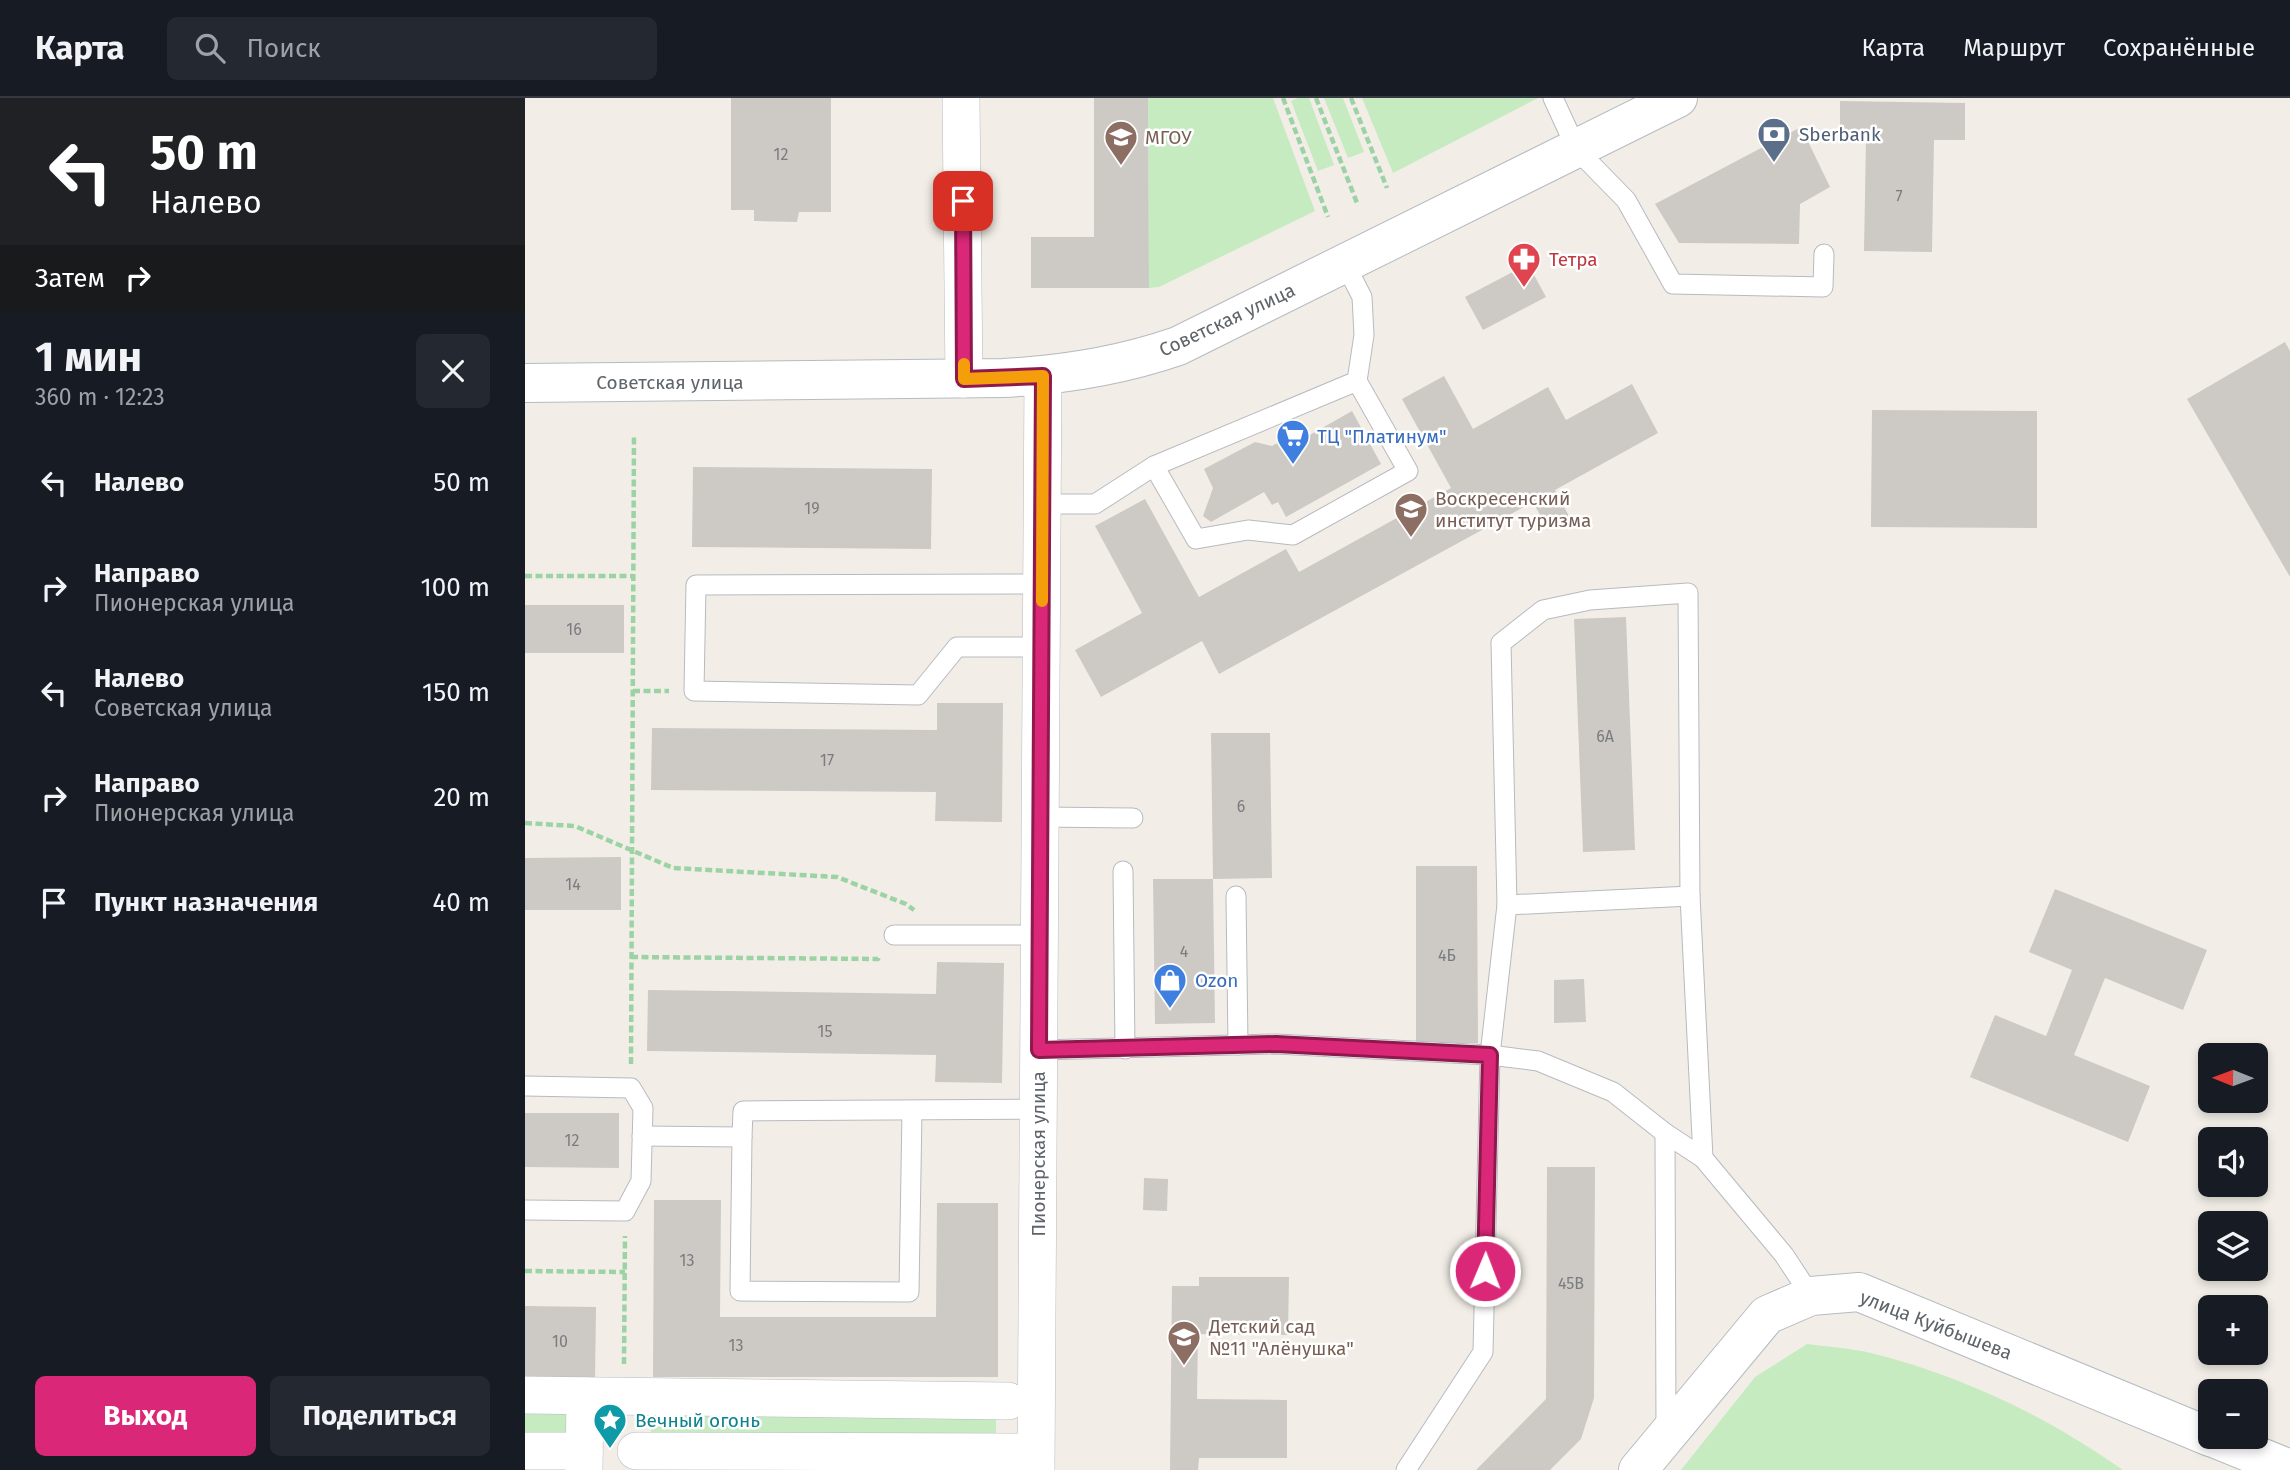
<!DOCTYPE html>
<html lang="ru">
<meta charset="utf-8">
<style>
:root{--surface:#171b24;--page:#242831;--text:#f1f3f6;--muted:#9ea1a6;--line:#363941;--accent:#db2777}
body{margin:0;font-family:"Fira Sans",sans-serif;background:var(--page);color:var(--text);height:100vh;display:flex;flex-direction:column;font-size:26px;white-space:nowrap}
*{box-sizing:border-box;margin:0}
p{font-size:23px;color:var(--muted)}
.icon{flex:none;width:38px;height:38px;fill:none;stroke:currentColor;stroke-width:2;stroke-linecap:round;stroke-linejoin:round}
.map{position:relative;flex:1;overflow:hidden}
.side{display:flex;flex-direction:column;background:var(--surface);width:525px}
.side>*{flex:none}
.banner{background:#202124;color:#fff;overflow:hidden}
.needle{width:46px;rotate:271deg}
.controls{position:absolute;left:1673px;top:945px;display:grid;gap:14px}
.controls a{display:grid;place-items:center;width:70px;height:70px;border-radius:10px;background:var(--surface);box-shadow:0 4px 10px #0003;font-size:35px}
.pin{position:absolute;display:grid;place-items:center;width:60px;height:60px;color:#fff;margin:-30px;border-radius:14px;box-shadow:0 4px 10px #0006}
.me{position:absolute;width:77px;margin:-38px;rotate:1deg;stroke-linejoin:round;filter:drop-shadow(0 0 5px #0008)}
.turn{display:flex;align-items:center;gap:24px;height:147px;padding:0 35px;font-size:32px}
.turn .icon{width:91px;height:91px;stroke-width:2.5}
.turn b{display:block;font-size:49px;line-height:60px}
.then{display:flex;align-items:center;height:66px;padding:0 35px;background:#0003;gap:14px;font-size:26px}
.round{display:grid;place-items:center;flex:none;width:74px;height:74px;border-radius:10px;background:var(--page)}
.head{display:flex;align-items:center;justify-content:space-between;height:119px;padding:0 35px}
h1{font-size:42px;font-weight:700;line-height:52px}
.primary-button{display:flex;gap:14px;margin-top:auto;padding:14px 35px}
.primary-button a{flex:1;height:80px;border-radius:10px;background:var(--accent);color:#fff;font-size:28px;font-weight:700;line-height:80px;text-align:center}
.primary-button a+a{background:var(--page);color:var(--text)}
ul{padding:0;list-style:none}
li{display:flex;align-items:center;gap:21px;height:105px;padding:0 35px}
li div{flex:1}
li b{display:block;font-size:26px}
li em{font-style:normal}
header{display:flex;align-items:center;gap:42px;box-sizing:border-box;height:98px;padding:0 35px;background:var(--surface);border-bottom:2px solid var(--line)}
header strong{font-size:33px}
nav{display:flex;gap:38px;margin-inline-start:auto;font-size:24px}
.search{width:490px;height:63px;background:var(--page);display:flex;align-items:center;gap:18px;box-sizing:border-box;padding:0 24px;border-radius:10px;color:var(--muted);font-size:26px}
main{display:flex;flex:1;min-height:0}
.map>svg:first-child{display:block}
.green{fill:#c6ebc1}
.building{fill:#cdc9c4}
.lines{fill:none;stroke-linecap:round;stroke-linejoin:round}
.lane-casing{stroke:#b7babf;stroke-width:21}
.street-casing{stroke:#b7babf;stroke-width:38}
.secondary-casing{stroke:#b5bbc0;stroke-width:40}
.path{stroke:#9cd3a5;stroke-width:4.5;stroke-dasharray:7 3.5;stroke-linecap:butt}
.lane{stroke:#fff;stroke-width:19}
.street{stroke:#fff;stroke-width:37}
.secondary{stroke:#fff;stroke-width:38}
.route-casing{stroke:#8e194d;stroke-width:18}
.route{stroke:#db2777;stroke-width:12}
.slow{stroke:#f59e0b;stroke-width:12}
.labels{text-anchor:middle;dominant-baseline:central;stroke-width:5;stroke-linejoin:round;paint-order:stroke}
.number-label{font-size:16px;fill:#7a7d80}
.service-label{font-size:19px;fill:#4e5e75;stroke:#fff;text-anchor:start}
.education-label{font-size:19px;fill:#785e54;stroke:#fff;text-anchor:start}
.health-label{font-size:19px;fill:#be3a42;stroke:#fff;text-anchor:start}
.street-label{font-size:19px;fill:#5e6469;stroke:#fff}
.shop-label{font-size:19px;fill:#366cbe;stroke:#fff;text-anchor:start}
.culture-label{font-size:19px;fill:#0d838f;stroke:#fff;text-anchor:start}
</style>
<header>
<strong>Карта</strong>
<div class="search"><svg class="icon" aria-label="search" viewBox="0 0 24 24"><circle cx="10" cy="10" r="6"/><path d="M15 15l6 6"/></svg>Поиск</div>
<nav><a>Карта</a><a>Маршрут</a><a>Сохранённые</a></nav>
</header>
<main>
<section class="side">
<div class="banner">
<div class="turn"><svg class="icon" aria-label="left" viewBox="0 0 24 24"><path d="M17 20v-9H6M10 6l-5 5 5 5"/></svg><div><b>50 m</b>Налево</div></div>
<div class="then">Затем<svg class="icon" aria-label="right" viewBox="0 0 24 24"><path d="M7 20v-9h11M14 6l5 5-5 5"/></svg></div>
</div>
<div class="head"><div><h1>1 мин</h1><p>360 m · 12:23</p></div><a class="round"><svg class="icon" aria-label="close" viewBox="0 0 24 24"><path d="M6 6l12 12M18 6L6 18"/></svg></a></div>
<ul>
<li><svg class="icon" aria-label="left" viewBox="0 0 24 24"><path d="M17 20v-9H6M10 6l-5 5 5 5"/></svg><div><b>Налево</b></div><em>50 m</em></li>
<li><svg class="icon" aria-label="right" viewBox="0 0 24 24"><path d="M7 20v-9h11M14 6l5 5-5 5"/></svg><div><b>Направо</b><p>Пионерская улица</p></div><em>100 m</em></li>
<li><svg class="icon" aria-label="left" viewBox="0 0 24 24"><path d="M17 20v-9H6M10 6l-5 5 5 5"/></svg><div><b>Налево</b><p>Советская улица</p></div><em>150 m</em></li>
<li><svg class="icon" aria-label="right" viewBox="0 0 24 24"><path d="M7 20v-9h11M14 6l5 5-5 5"/></svg><div><b>Направо</b><p>Пионерская улица</p></div><em>20 m</em></li>
<li><svg class="icon" aria-label="arrive" viewBox="0 0 24 24"><path d="M6 21V4h12l-3 4 3 4H6"/></svg><div><b>Пункт назначения</b></div><em>40 m</em></li>
</ul>
<div class="primary-button"><a>Выход</a><a>Поделиться</a></div>
</section>
<div class="map">
<svg width="1765" height="1372" viewBox="0 0 1765 1372">
<rect width="100%" height="100%" fill="#f2eee7"/>
<g class="green">
<path d="M623 0H748L790 113 634 189 624 190Z"/>
<path d="M773 0H784L809 67 793 73 766 3Z"/>
<path d="M799 0H818L839 54 823 60Z"/>
<path d="M837 0H1013L868 75Z"/>
<path d="M1282 1246C1303 1249 1326 1250 1346 1255 1436 1277 1523 1319 1598 1372H1156L1230 1279Z"/>
<path d="M0 1309 42 1310V1340H0Z"/>
<path d="M126 1313 471 1316V1343L126 1339Z"/>
</g>
<g class="building">
<path d="M206 0H306V114H274L272 124 229 123V112H206Z"/>
<path d="M569 0H623L624 190H506V139H569Z"/>
<path d="M1315 3 1440 5V42H1409L1407 154 1339 153 1341 41 1315 40Z"/>
<path d="M1276 29 1305 89 1275 106 1274 146 1154 145 1130 106Z"/>
<path d="M1003 166 1021 199 958 232 940 199Z"/>
<path d="M1760 244 1765 253V479L1662 301Z"/>
<path d="M919 278 948 331 1023 289 1041 322 1107 286 1133 335 1030 392 1045 420 1023 432 1008 404 694 576 677 543 576 599 550 552 617 515 570 428 620 401 674 499 761 451 774 474 926 390 877 301Z"/>
<path d="M1347 312 1512 313V430L1346 429Z"/>
<path d="M827 313 856 366 761 419 753 404 747 407 739 394 686 424 678 418 688 390 679 371 730 344 747 348 772 334 776 342Z"/>
<path d="M168 369 407 371 406 451 167 449Z"/>
<rect x="0" y="507" width="99" height="48"/>
<path d="M1101 519 1110 752 1058 754 1049 521Z"/>
<path d="M412 605H478L477 724 410 723 411 694 126 692 127 630 412 632Z"/>
<path d="M686 635H745L747 780 688 781 690 925 630 926 628 781H688Z"/>
<path d="M96 759V812H0V760Z"/>
<path d="M891 768H952L953 945H891Z"/>
<path d="M1530 791 1682 852 1658 912 1580 880 1549 957 1625 988 1603 1044 1445 979 1470 917 1521 938 1547 872 1504 854Z"/>
<path d="M412 864 479 865 477 985 410 984 411 957 122 953 123 892 411 896Z"/>
<path d="M1059 881 1061 924 1029 925V882Z"/>
<path d="M0 1015H94V1070L0 1069Z"/>
<path d="M1022 1069H1070L1069 1300 1056 1341 1025 1372H951L1021 1301Z"/>
<path d="M619 1080 643 1081 642 1113 618 1112Z"/>
<path d="M129 1102H196L195 1219H411L412 1105H473V1279H128Z"/>
<path d="M674 1179H764L763 1237 673 1236 672 1301 762 1302V1360H674L673 1372H645L647 1188H674Z"/>
<path d="M0 1208 71 1209 70 1283 0 1282Z"/>
</g>
<g class="lines">
<defs>
<g id="lane">
<path d="M1028 0 1052 52 1101 102 1148 186 1298 189 1299 156"/>
<path d="M629 368 671 441 723 432 768 437 883 373 832 283"/>
<path d="M517 406H570L629 368 832 283 839 237 837 199 820 166"/>
<path d="M516 549H432L393 597 169 593 171 487 517 486"/>
<path d="M515 719 608 720"/>
<path d="M598 773 600 951"/>
<path d="M711 798 713 947"/>
<path d="M982 807 1165 798"/>
<path d="M369 837H515"/>
<path d="M514 952 751 946 965 957 1013 963 1088 994 1140 1035 1178 1060 1259 1157 1286 1198"/>
<path d="M0 988 106 990 118 1010 116 1083 100 1113 0 1112"/>
<path d="M1140 1035 1141 1333"/>
<path d="M117 1038 217 1039 218 1013 514 1011"/>
<path d="M217 1039 215 1193 384 1194 387 1013"/>
<path d="M881 1372 958 1254 965 957 982 807 976 545 1018 512 1065 502 1163 495 1165 798 1178 1060"/>
</g>
<g id="street">
<path d="M436 0 439 281"/>
<path d="M0 1297 483 1303"/>
<path d="M0 1353H59"/>
<path d="M111 1353 492 1354"/>
<path d="M59 1372 60 1298"/>
<path d="M511 1372 518 278"/>
</g>
<g id="secondary">
<path d="M0 285 478 280C539 277 595 268 653 248L1153 0"/>
<path d="M1686 1339 1765 1371"/>
<path d="M1113 1372 1242 1217 1286 1198 1334 1194 1685 1339"/>
</g>
</defs>
<use href="#lane" class="lane-casing"/>
<use href="#street" class="street-casing"/>
<use href="#secondary" class="secondary-casing"/>
<g class="path">
<path d="M758 0 803 119"/>
<path d="M791 0 832 105"/>
<path d="M826 0 862 90"/>
<path d="M0 478H108"/>
<path d="M108 593H144"/>
<path d="M0 725 50 728 148 770 312 779 381 806 389 812"/>
<path d="M106 859 353 861 355 857"/>
<path d="M106 966 109 337"/>
<path d="M0 1173 100 1174"/>
<path d="M99 1266 100 1138"/>
</g>
<use href="#lane" class="lane"/>
<use href="#street" class="street"/>
<use href="#secondary" class="secondary"/>
</g>
<g class="lines">
<defs>
<path id="route" d="M438 103 439 281 518 278 514 952 751 946 965 957 960 1173"/>
</defs>
<use href="#route" class="route-casing"/>
<use href="#route" class="route"/>
<path class="slow" d="M439 266V281L518 278 517 503"/>
</g>
<defs>
<symbol id="bank-pin" viewBox="-11 -11 22 30"><path d="M0 17L-7.5 6A9.5 9.5 0 1 1 7.5 6Z" fill="#5c6f8a" stroke="#fff"/><path d="M-6-4H6V4H-6ZM0-2.3a2.3 2.3 0 1 0 0 4.6a2.3 2.3 0 1 0 0-4.6Z" fill="#fff"/></symbol>
<symbol id="university-pin" viewBox="-11 -11 22 30"><path d="M0 17L-7.5 6A9.5 9.5 0 1 1 7.5 6Z" fill="#8d6e63" stroke="#fff"/><path d="M0-5L7-2L0 1L-7-2ZM-4 1L0 2.5L4 1V4Q0 6-4 4Z" fill="#fff"/></symbol>
<symbol id="pharmacy-pin" viewBox="-11 -11 22 30"><path d="M0 17L-7.5 6A9.5 9.5 0 1 1 7.5 6Z" fill="#e0444e" stroke="#fff"/><path d="M-2-6h4v4h4v4h-4v4h-4v-4h-4v-4h4Z" fill="#fff"/></symbol>
<symbol id="supermarket-pin" viewBox="-11 -11 22 30"><path d="M0 17L-7.5 6A9.5 9.5 0 1 1 7.5 6Z" fill="#3f7fe0" stroke="#fff"/><path d="M-6-5.5h2.5l.6 2H6L4.5 2H-2.5L-4.4-4H-6ZM-1.5 3.2a1.3 1.3 0 1 0 .1 0ZM3 3.2a1.3 1.3 0 1 0 .1 0Z" fill="#fff"/></symbol>
<symbol id="shop-pin" viewBox="-11 -11 22 30"><path d="M0 17L-7.5 6A9.5 9.5 0 1 1 7.5 6Z" fill="#3f7fe0" stroke="#fff"/><path d="M-5-2.5h2.3a2.7 3.5 0 0 1 5.4 0H5L5.5 6h-11ZM-1.5-2.5h3a1.5 2.3 0 0 0-3 0Z" fill="#fff"/></symbol>
<symbol id="school-pin" viewBox="-11 -11 22 30"><path d="M0 17L-7.5 6A9.5 9.5 0 1 1 7.5 6Z" fill="#8d6e63" stroke="#fff"/><path d="M0-5L7-2L0 1L-7-2ZM-4 1L0 2.5L4 1V4Q0 6-4 4Z" fill="#fff"/></symbol>
<symbol id="sight-pin" viewBox="-11 -11 22 30"><path d="M0 17L-7.5 6A9.5 9.5 0 1 1 7.5 6Z" fill="#0f9aa8" stroke="#fff"/><path d="M0-6L1.8-2.2L6-1.7L2.9 1.2L3.7 5.4L0 3.3L-3.7 5.4L-2.9 1.2L-6-1.7L-1.8-2.2Z" fill="#fff"/></symbol>
</defs>
<g fill-rule="evenodd">
<use href="#bank-pin" x="1230" y="17" width="38" height="52"/>
<use href="#university-pin" x="577" y="20" width="38" height="52"/>
<use href="#pharmacy-pin" x="980" y="142" width="38" height="52"/>
<use href="#supermarket-pin" x="749" y="319" width="38" height="52"/>
<use href="#university-pin" x="867" y="392" width="38" height="52"/>
<use href="#shop-pin" x="626" y="863" width="38" height="52"/>
<use href="#school-pin" x="640" y="1220" width="38" height="52"/>
<use href="#sight-pin" x="66" y="1303" width="38" height="52"/>
</g>
<g class="labels">
<g class="number-label">
<text x="256" y="56">12</text>
<text x="1374" y="98">7</text>
<text x="287" y="410">19</text>
<text x="49" y="531">16</text>
<text x="1080" y="638">6А</text>
<text x="302" y="662">17</text>
<text x="716" y="708">6</text>
<text x="48" y="786">14</text>
<text x="659" y="853">4</text>
<text x="922" y="857">4Б</text>
<text x="300" y="933">15</text>
<text x="47" y="1042">12</text>
<text x="162" y="1162">13</text>
<text x="1046" y="1185">45В</text>
<text x="35" y="1243">10</text>
<text x="211" y="1247">13</text>
</g>
<g class="service-label">
<text x="1274" y="36">Sberbank</text>
</g>
<g class="education-label">
<text x="620" y="39">МГОУ</text>
<text x="910" y="400">Воскресенский<tspan x="910" dy="22">институт туризма</tspan></text>
<text x="684" y="1228">Детский сад<tspan x="684" dy="22">№11 "Алёнушка"</tspan></text>
</g>
<g class="health-label">
<text x="1024" y="161">Тетра</text>
</g>
<g class="street-label">
<text transform="translate(702 222) rotate(-25)">Советская улица</text>
<text x="145" y="284">Советская улица</text>
<text transform="translate(513 1056) rotate(-90)">Пионерская улица</text>
<text transform="translate(1411 1227) rotate(21)">улица Куйбышева</text>
</g>
<g class="shop-label">
<text x="792" y="338">ТЦ "Платинум"</text>
<text x="670" y="882">Ozon</text>
</g>
<g class="culture-label">
<text x="110" y="1322">Вечный огонь</text>
</g>
</g>
</svg>
<div class="controls">
<a><svg class="needle" viewBox="-14 -14 28 28"><path d="M0-13l5 13h-10z" fill="#e53935"/><path d="M0 13l5-13h-10z" fill="#9ea1a6"/></svg></a>
<a><svg class="icon" aria-label="sound" viewBox="0 0 24 24"><path d="M4 9h4l5-4v14l-5-4H4zM17 9q2 3 0 6"/></svg></a>
<a><svg class="icon" aria-label="layers" viewBox="0 0 24 24"><path d="M12 4l9 5-9 5-9-5zM3 14l9 5 9-5"/></svg></a>
<a>+</a>
<a>−</a>
</div>
<div class="pin" style="left:438px;top:103px;background:#d93025"><svg class="icon" aria-label="arrive" viewBox="0 0 24 24"><path d="M6 21V4h12l-3 4 3 4H6"/></svg></div>
<svg class="me" style="left:960px;top:1173px" viewBox="-20 -20 40 40"><circle r="17" fill="#db2777" stroke="#fff" stroke-width="3"/><path d="M0-11L8 9 0 5-8 9z" fill="#fff"/></svg>
</div>
</main>
